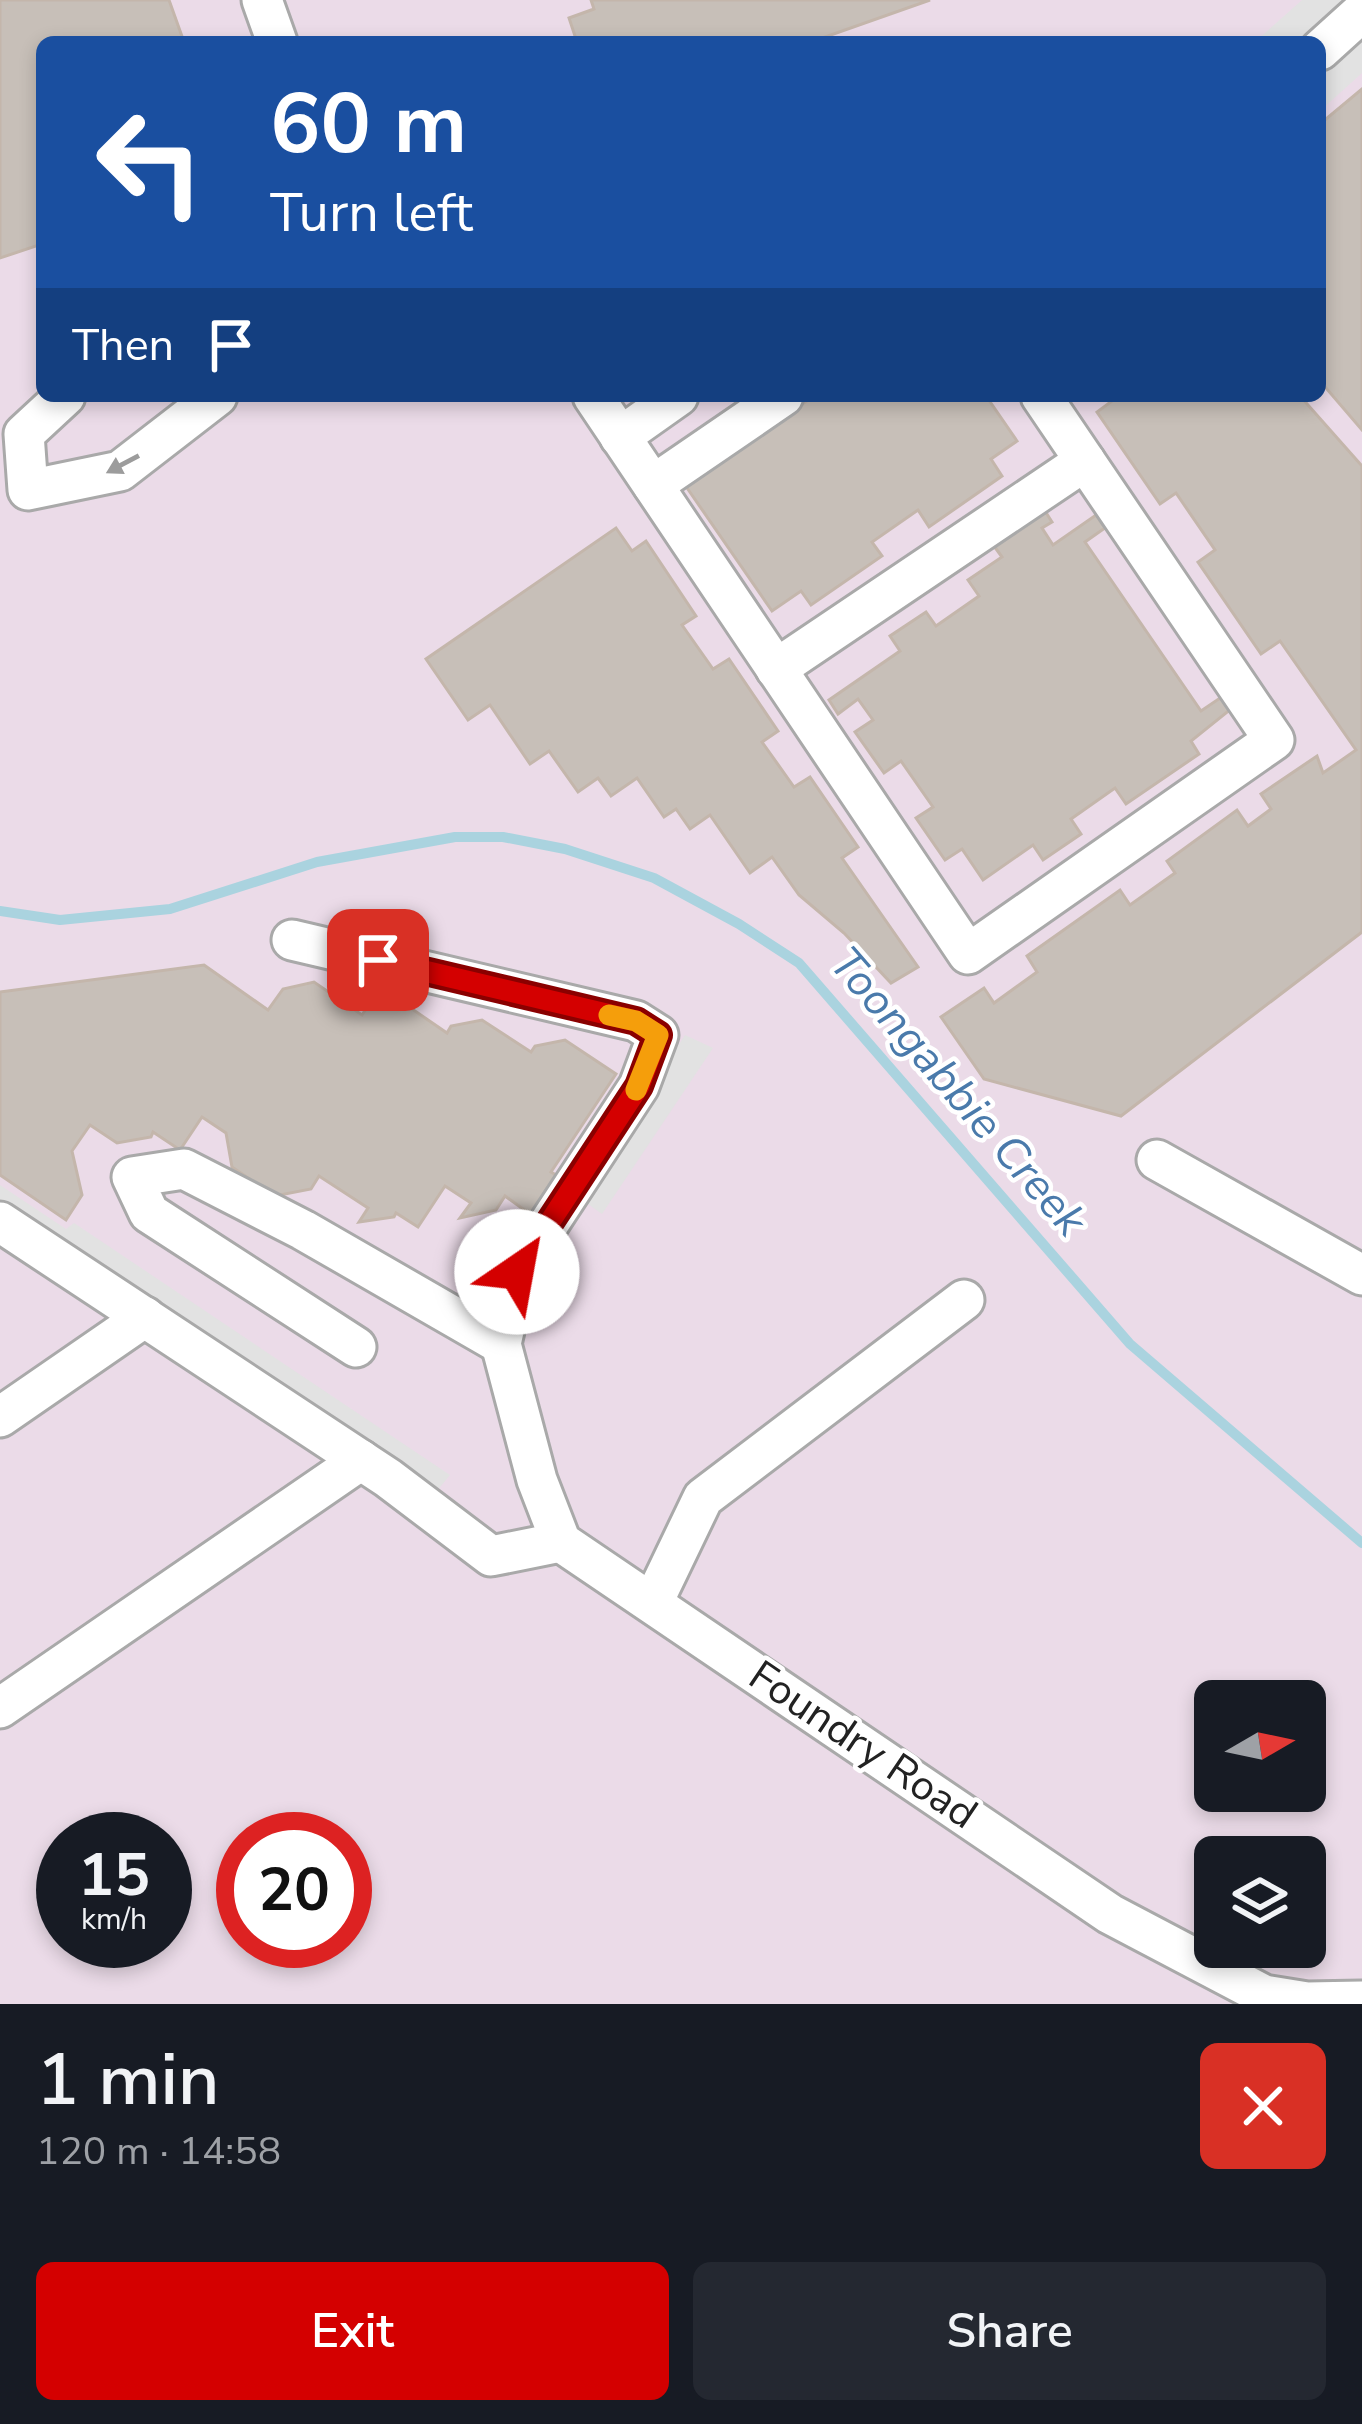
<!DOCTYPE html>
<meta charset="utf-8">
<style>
:root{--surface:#171b24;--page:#242831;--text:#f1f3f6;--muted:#9ea1a6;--accent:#d40000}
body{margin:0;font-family:"Nunito Sans",sans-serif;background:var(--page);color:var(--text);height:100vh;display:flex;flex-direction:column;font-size:45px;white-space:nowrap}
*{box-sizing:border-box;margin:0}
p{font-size:39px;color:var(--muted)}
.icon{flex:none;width:66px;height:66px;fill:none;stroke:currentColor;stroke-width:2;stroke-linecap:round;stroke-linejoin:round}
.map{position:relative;height:2004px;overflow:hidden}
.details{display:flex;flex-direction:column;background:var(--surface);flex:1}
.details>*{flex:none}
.top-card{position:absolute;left:36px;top:36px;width:1290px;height:366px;border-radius:18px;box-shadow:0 6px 18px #0003;background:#1a4fa0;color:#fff;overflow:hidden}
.needle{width:78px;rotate:81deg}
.tools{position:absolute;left:1194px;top:1680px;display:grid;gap:24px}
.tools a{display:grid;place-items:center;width:132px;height:132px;border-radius:18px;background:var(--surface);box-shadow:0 6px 18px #0003;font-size:60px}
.speed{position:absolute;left:36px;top:1812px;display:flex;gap:24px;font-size:60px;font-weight:700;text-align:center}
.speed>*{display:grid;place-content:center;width:156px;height:156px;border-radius:50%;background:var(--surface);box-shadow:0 6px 18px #0003;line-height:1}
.speed small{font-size:30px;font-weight:400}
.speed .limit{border:18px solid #d22;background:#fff;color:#111}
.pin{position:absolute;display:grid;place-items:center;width:102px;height:102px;color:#fff;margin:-51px;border-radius:24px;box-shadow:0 6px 18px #0006}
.me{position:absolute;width:132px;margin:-66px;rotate:33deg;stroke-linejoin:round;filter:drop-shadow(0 0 9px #0008)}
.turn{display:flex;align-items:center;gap:42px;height:252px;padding:0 36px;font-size:54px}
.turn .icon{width:156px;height:156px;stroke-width:2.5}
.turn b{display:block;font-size:84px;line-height:102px}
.then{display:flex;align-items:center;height:114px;padding:0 36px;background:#0003;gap:24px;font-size:45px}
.round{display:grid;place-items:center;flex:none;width:126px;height:126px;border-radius:18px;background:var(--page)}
.headline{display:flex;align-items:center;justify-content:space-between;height:204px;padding:0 36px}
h1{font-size:72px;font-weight:600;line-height:90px}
.cta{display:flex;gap:24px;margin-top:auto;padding:24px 36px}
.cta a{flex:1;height:138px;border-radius:18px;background:var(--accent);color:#fff;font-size:48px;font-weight:600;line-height:138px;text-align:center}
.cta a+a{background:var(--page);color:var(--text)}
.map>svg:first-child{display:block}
.industrial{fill:#ebdbe8;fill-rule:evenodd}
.parking{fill:#e2e2e2}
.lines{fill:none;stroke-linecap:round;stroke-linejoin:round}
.stream{stroke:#aad3df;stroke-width:10}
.building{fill:#c7bfb8;stroke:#c4b6ab;stroke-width:3}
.minor-casing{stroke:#a9a9a9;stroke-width:45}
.minor{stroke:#fff;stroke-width:39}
.oneway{fill:#9c9c9c}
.route-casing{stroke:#8a0000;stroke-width:30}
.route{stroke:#d40000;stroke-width:21}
.slow{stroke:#f59e0b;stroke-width:21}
.labels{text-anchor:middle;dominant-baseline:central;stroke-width:9;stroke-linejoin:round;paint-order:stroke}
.street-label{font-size:42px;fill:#222;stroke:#fff}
.water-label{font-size:45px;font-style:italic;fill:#4a7aab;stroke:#fff}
</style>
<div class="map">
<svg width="1362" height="2004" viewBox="0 0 1362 2004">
<rect width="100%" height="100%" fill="#f2efe9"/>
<path class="industrial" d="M0 0H1362V2004H0ZM42 42H1320V396H42ZM1215 1701H1305V1791H1215ZM63 1839H165V1941H63ZM243 1839H345V1941H243ZM1215 1857H1305V1947H1215Z"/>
<g class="parking">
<path d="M1302 0H1362V73L1320 111V42H1255Z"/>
<path d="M685 1035 713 1048 602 1214 581 1199Z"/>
<path d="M0 1185 66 1229 74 1223 450 1475 436 1492 0 1205Z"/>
</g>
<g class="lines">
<path class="stream" d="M0 911 60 920 170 909 317 862 455 837H503L565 849 654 878 739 924 799 963 1130 1344 1362 1543"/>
</g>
<g class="building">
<path d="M0 0H169L184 42H42V244L0 258Z"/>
<path d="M591 0H930L811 42H577L569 18 594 9Z"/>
<path d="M1362 89V430L1320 381V124Z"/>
<path d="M814 396H986L1017 441 991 459 1002 476 929 527 918 510 872 542 882 556 811 605 801 591 772 611 685 485Z"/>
<path d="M1108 396H1300L1362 466V932L1121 1116 984 1079 941 1017 984 988 994 1003 1037 972 1027 956 1120 890 1130 905 1175 873 1167 861 1237 810 1248 826 1271 809 1261 794 1317 756 1323 773 1356 750 1280 641 1261 654 1198 562 1215 550 1176 493 1160 504 1097 412 1112 401Z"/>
<path d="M1045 511 1052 522 1042 528 1053 545 1096 515 1105 528 1085 542 1201 711 1223 696 1231 709 1191 741 1199 754 1126 804 1115 788 1071 819 1081 834 1043 860 1033 845 983 880 962 849 945 860 916 818 933 807 901 761 884 773 855 732 873 720 858 699 838 714 829 700 900 651 890 636 926 612 936 626 979 596 968 580 1002 557 994 546Z"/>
<path d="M616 528 632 551 646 541 696 616 682 625 713 669 729 659 778 731 762 742 794 787 810 777 858 847 842 858 918 967 891 983 844 933 799 895 772 857 750 873 710 815 690 829 676 809 664 817 637 778 611 796 598 778 578 792 549 751 530 764 490 705 468 720 426 659Z"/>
<path d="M204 965 268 1010 283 989 314 982 362 1015 368 1006 399 1000 447 1033 451 1026 482 1020 531 1052 535 1046 565 1040 616 1074 551 1172 556 1175 530 1214 505 1196 496 1210 460 1218 471 1203 445 1186 418 1227 396 1213 394 1217 359 1222 368 1208 319 1176 311 1189 275 1196 232 1167 226 1133 202 1117 180 1150 153 1132 151 1137 117 1143 90 1125 72 1151 82 1195 66 1220 0 1175V992Z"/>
</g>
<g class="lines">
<defs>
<g id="minor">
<path d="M262 0 277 42"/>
<path d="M1320 50 1362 12"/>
<path d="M65 396 24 434 28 490 120 471 217 396"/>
<path d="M593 396 968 954 1274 740 1041 396"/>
<path d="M620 437 678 396"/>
<path d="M653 485 783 396"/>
<path d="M776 669 1085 461"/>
<path d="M292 940 636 1021 658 1035 639 1086 517 1272 501 1344 537 1480 561 1542 1110 1914 1264 1995 1307 2002 1362 2001"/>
<path d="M1157 1160 1362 1275"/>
<path d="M0 1222 388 1478 491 1556 561 1542"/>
<path d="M356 1347 149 1213 132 1177 184 1169 303 1230 501 1344"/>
<path d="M0 1417 145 1317"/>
<path d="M653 1602 703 1498 964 1300"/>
<path d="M0 1708 361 1460"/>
</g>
</defs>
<use href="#minor" class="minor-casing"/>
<use href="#minor" class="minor"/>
</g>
<defs><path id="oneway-solid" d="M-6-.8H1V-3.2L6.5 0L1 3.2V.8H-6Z" transform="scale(3)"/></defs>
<use class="oneway" href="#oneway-solid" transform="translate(123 464) rotate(152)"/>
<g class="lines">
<defs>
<path id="route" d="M378 960 636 1021 658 1035 639 1086 517 1272"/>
</defs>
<use href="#route" class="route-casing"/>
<use href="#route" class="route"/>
<path class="slow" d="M609 1015 636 1021 658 1035 636 1090"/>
</g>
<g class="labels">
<g class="street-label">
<text transform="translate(863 1745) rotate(34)">Foundry Road</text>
</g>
<g class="water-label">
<text transform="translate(958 1092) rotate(49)">Toongabbie Creek</text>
</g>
</g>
</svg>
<div class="tools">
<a><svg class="needle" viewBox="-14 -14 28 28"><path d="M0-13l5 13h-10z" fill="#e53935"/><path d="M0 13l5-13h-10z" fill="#9ea1a6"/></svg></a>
<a><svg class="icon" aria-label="layers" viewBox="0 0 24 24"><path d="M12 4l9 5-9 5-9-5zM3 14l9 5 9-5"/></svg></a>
</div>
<div class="speed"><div>15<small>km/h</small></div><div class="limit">20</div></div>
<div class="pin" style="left:378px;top:960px;background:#d93025"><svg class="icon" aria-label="arrive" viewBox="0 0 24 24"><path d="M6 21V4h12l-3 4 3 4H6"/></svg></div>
<svg class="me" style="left:517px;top:1272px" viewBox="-20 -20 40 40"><circle r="19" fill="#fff"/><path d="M0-13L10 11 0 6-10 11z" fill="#d40000"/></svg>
<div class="top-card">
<div class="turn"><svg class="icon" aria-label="left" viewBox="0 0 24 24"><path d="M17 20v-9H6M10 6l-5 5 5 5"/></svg><div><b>60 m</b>Turn left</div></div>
<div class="then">Then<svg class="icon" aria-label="arrive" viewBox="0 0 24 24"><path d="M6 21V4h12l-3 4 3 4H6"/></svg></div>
</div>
</div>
<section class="details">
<div class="headline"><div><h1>1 min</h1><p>120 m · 14:58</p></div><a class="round" style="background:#d93025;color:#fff"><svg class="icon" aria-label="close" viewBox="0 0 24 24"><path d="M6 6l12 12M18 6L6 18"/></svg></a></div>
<div class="cta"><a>Exit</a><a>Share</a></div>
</section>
